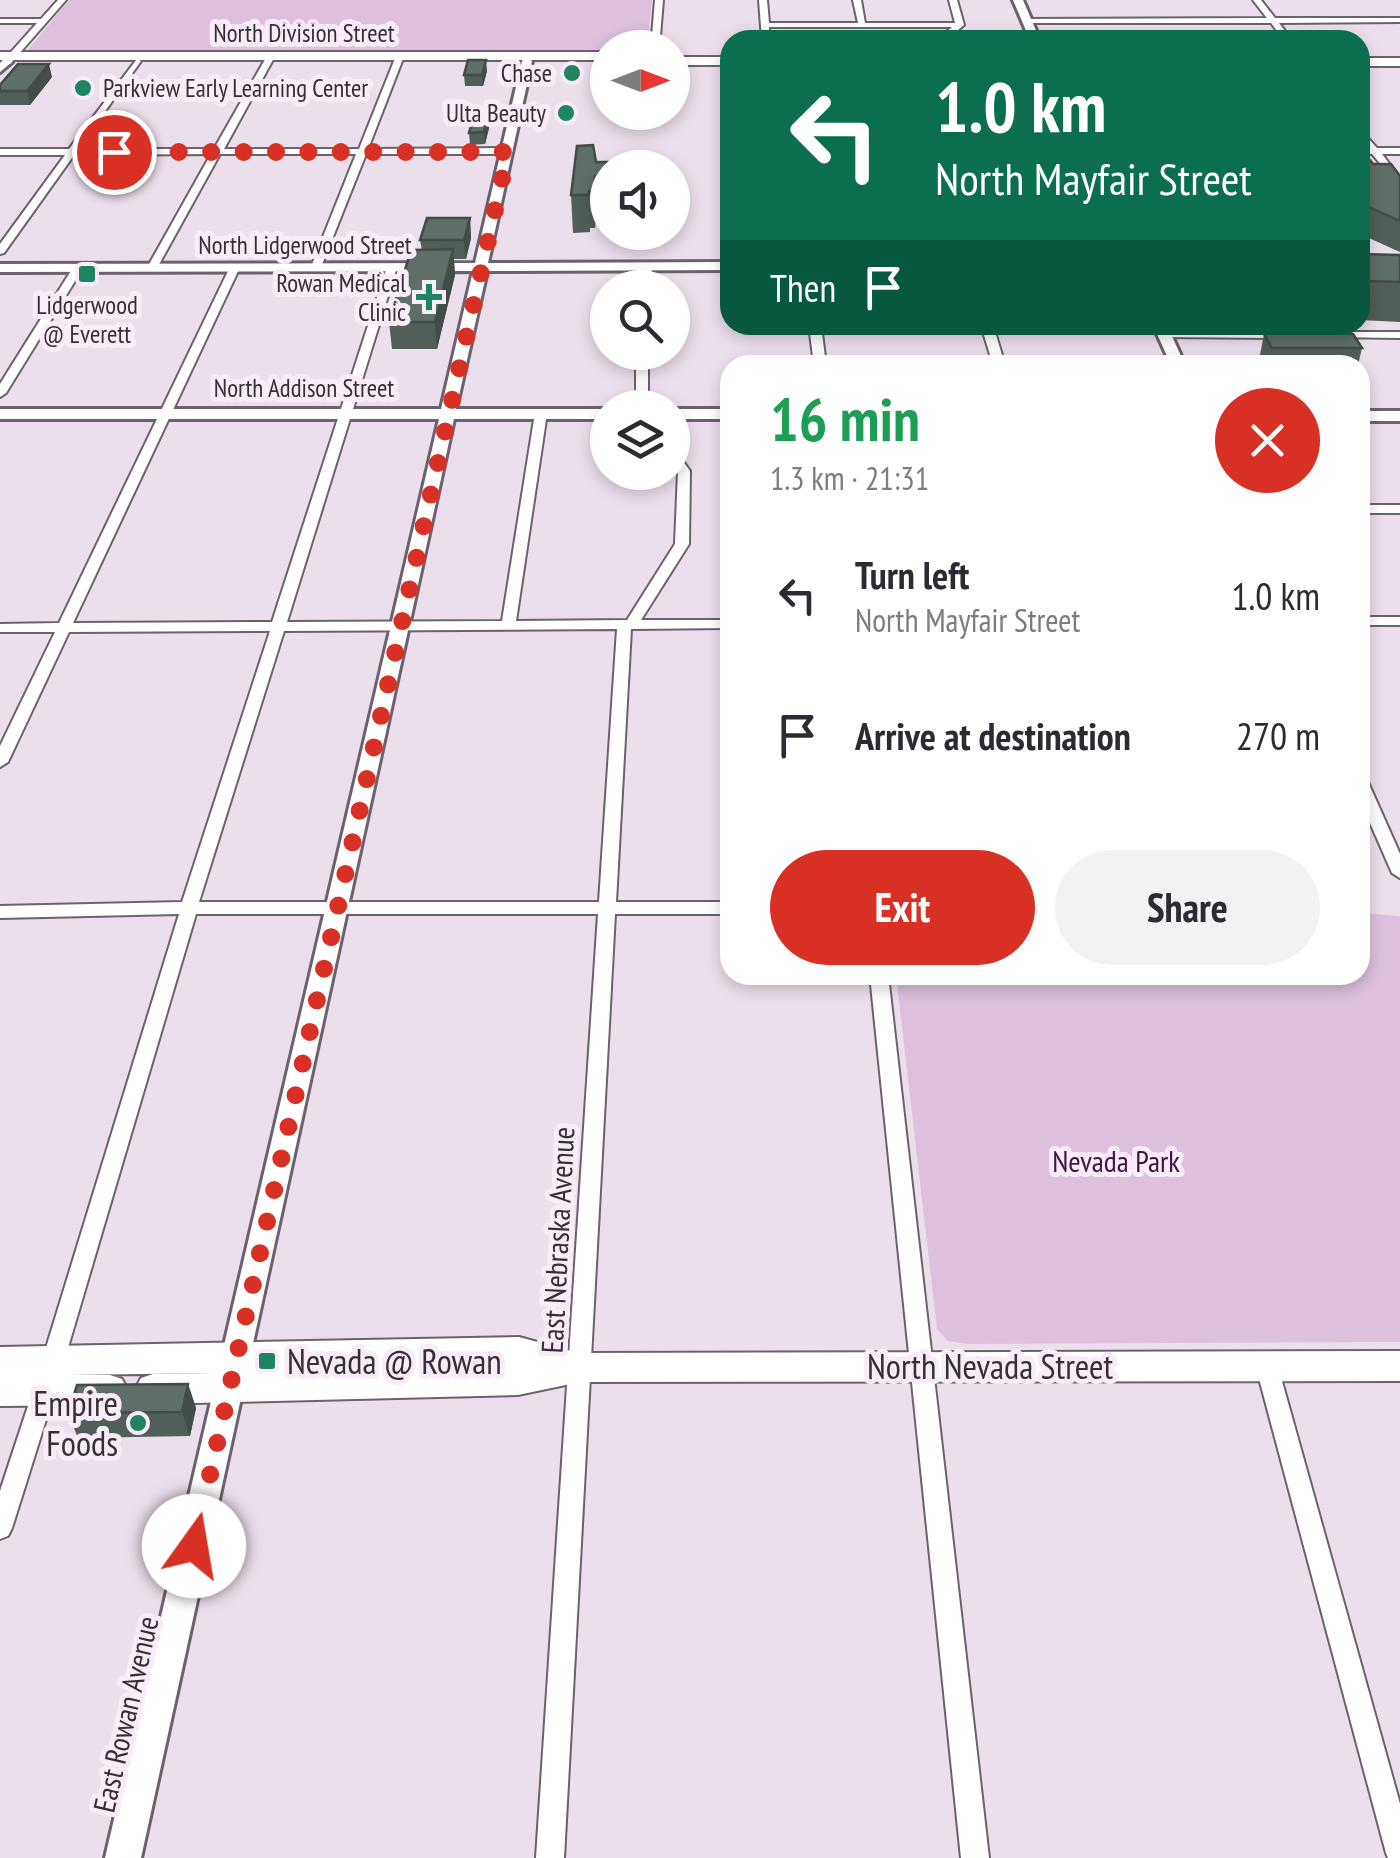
<!DOCTYPE html>
<meta charset="utf-8">
<style>
:root{--surface:#fff;--page:#f2f2f3;--text:#2b2b33;--muted:#7c7c81;--accent:#d93025}
body{margin:0;font-family:"PT Sans Narrow",sans-serif;background:var(--page);color:var(--text);height:100vh;display:flex;flex-direction:column;font-size:38px;white-space:nowrap}
*{box-sizing:border-box;margin:0}
p{font-size:32px;color:var(--muted)}
.icon{flex:none;width:55px;height:55px;fill:none;stroke:currentColor;stroke-width:2;stroke-linecap:round;stroke-linejoin:round}
.map{position:relative;flex:1;overflow:hidden}
.details{position:absolute;left:720px;top:355px;width:650px;height:630px;display:flex;flex-direction:column;background:var(--surface);border-radius:30px;box-shadow:0 5px 15px #0003}
.details>*{flex:none}
.banner{position:absolute;left:720px;top:30px;width:650px;height:305px;border-radius:30px;box-shadow:0 5px 15px #0003;background:#0b6e4f;color:#fff;overflow:hidden}
.needle{width:65px;rotate:90deg}
.tools{position:absolute;left:590px;top:30px;display:grid;gap:20px}
.tools a{display:grid;place-items:center;width:100px;height:100px;border-radius:50%;background:var(--surface);box-shadow:0 5px 15px #0003;font-size:50px}
.pin{position:absolute;display:grid;place-items:center;width:85px;height:85px;color:#fff;margin:-42px;border:5px solid #fff;border-radius:50%;box-shadow:0 2px 10px #0007}
.me{position:absolute;width:110px;margin:-55px;rotate:13deg;stroke-linejoin:round;filter:drop-shadow(0 0 8px #0008)}
.turn{display:flex;align-items:center;gap:35px;height:210px;padding:0 50px;font-size:45px}
.turn .icon{width:130px;height:130px;stroke-width:2.5}
.turn b{display:block;font-size:70px;line-height:85px}
.then{display:flex;align-items:center;height:95px;padding:0 50px;background:#0003;gap:20px;font-size:38px}
.round{display:grid;place-items:center;flex:none;width:105px;height:105px;border-radius:52px;background:var(--page)}
.head{display:flex;align-items:center;justify-content:space-between;height:170px;padding:0 50px}
h1{font-size:60px;font-weight:800;line-height:75px;color:#1e9e55}
.action{display:flex;gap:20px;margin-top:auto;padding:20px 50px}
.action a{flex:1;height:115px;border-radius:60px;background:var(--accent);color:#fff;font-size:40px;font-weight:800;line-height:115px;text-align:center}
.action a+a{background:var(--page);color:var(--text)}
ul{padding:0;list-style:none}
li{display:flex;align-items:center;gap:30px;height:140px;padding:0 50px}
li div{flex:1}
li b{display:block;font-size:38px}
li em{font-style:normal}
.map>svg:first-child{display:block}
.green{fill:#dcc0dc}
.lines{fill:none;stroke-linecap:round;stroke-linejoin:round}
.minor-casing{stroke:#6d616d;stroke-width:4}
.tertiary-casing{stroke:#6d616d;stroke-width:6}
.primary-casing{stroke:#6d616d;stroke-width:4}
.minor{fill:#fff;fill-rule:evenodd}
.tertiary{fill:#fff;fill-rule:evenodd}
.primary{fill:#fff;fill-rule:evenodd}
.wall{fill:#525f58}
.shaded-wall{fill:#424d47}
.building{fill:#5f6e66;stroke:#424d47;stroke-width:2.5}
.route{stroke:#d93025;stroke-width:18;stroke-dasharray:0 32.4}
.poi-dot{fill:#1f8560;stroke:#f9ecf9;stroke-width:4}
.labels{text-anchor:middle;dominant-baseline:central;stroke-width:10;stroke-linejoin:round;paint-order:stroke}
.far-street-label{font-size:25px;fill:#353035;stroke:#f9ecf9}
.far-poi-label{font-size:25px;fill:#353035;stroke:#f9ecf9;text-anchor:end}
.park-label{font-size:30px;fill:#421444;stroke:#f9ecf9}
.street-label{font-size:30px;fill:#353035;stroke:#f9ecf9}
.near-poi-label{font-size:35px;fill:#353035;stroke:#f9ecf9;text-anchor:start}
.near-street-label{font-size:35px;fill:#353035;stroke:#f9ecf9}
</style>
<div class="map">
<svg width="1400" height="1858" viewBox="0 0 1400 1858">
<rect width="100%" height="100%" fill="#ecdfec"/>
<g class="green">
<path d="M69 0H652L647 47 608 48 607 53 26 52Z"/>
<path d="M1360 913 1400 916V1342L967 1344 948 1341 937 1329 896 975H1360Z"/>
</g>
<g class="lines">
<defs>
<g id="minor">
<path d="M58 0H66L10 64H4V60L37 23H0V19H41Z"/>
<path d="M655 0H663L659 48H651Z"/>
<path d="M759 0H767L769 23H858L853 0H861L865 23H955L949 0H957L964 25 946 40H937L952 27H769L770 40H762Z"/>
<path d="M1253 0H1261L1275 18H1400V22L1279 23 1292 40H1284L1271 23H1026L1022 21 1026 19 1267 18Z"/>
<path d="M271 54 275 56 224 149H359L396 56 400 54 404 56 368 149 508 148 513 151 508 154H366L321 267 316 270 311 267 356 154H220L157 268 152 271 147 268 211 154 74 155 4 253 0 254V244L65 155H0V149H69L137 59 141 61 78 149H214L267 56Z"/>
<path d="M1360 129 1377 148H1400V154H1382L1400 178V187L1372 154 1367 153 1368 149 1360 138Z"/>
<path d="M647 263 652 266 650 288H640L642 266Z"/>
<path d="M392 264 397 267 287 622 502 621 535 413 541 409 547 413 516 621 627 620 675 544 678 471 672 464V450L676 451 690 471 689 544 641 620H730V628L631 629 616 902H730V914H615L564 1858H536L598 914H196L64 1361 61 1368 53 1370 45 1368 42 1361 179 914 0 918V906L182 902 270 631 69 632 8 762 0 767V746L55 632H0V624L59 623 230 267 235 264 240 267 73 623 272 622 387 267ZM617 629 599 902H199L284 631Z"/>
<path d="M74 266 83 268 6 393 0 397V384Z"/>
<path d="M809 325H821L826 365H814Z"/>
<path d="M981 325H993L1005 365H993Z"/>
<path d="M1165 332H1284L1290 335 1284 338 1161 337V333Z"/>
<path d="M1330 332H1400V338L1326 337 1324 335Z"/>
<rect x="636" y="352" width="12" height="56"/>
<rect x="1360" y="505" width="40" height="8"/>
<rect x="1360" y="617" width="40" height="8"/>
<path d="M1360 777 1368 782 1400 854V878L1392 873 1360 800Z"/>
<path d="M870 975H888L989 1858H961Z"/>
<path d="M1267 1358 1275 1360 1278 1367 1400 1804V1858H1388L1386 1853 1256 1367 1259 1360Z"/>
<path d="M44 1381 52 1384 55 1391 12 1528 8 1536 0 1539V1491L33 1391 36 1384Z"/>
</g>
<g id="tertiary">
<path d="M1013 0H1023L1040 40H1030Z"/>
<path d="M527 58 532 61 488 263 730 262V270L487 271 456 409H608V419H454L141 1858H105L439 419H0V409H441L473 271 0 272V264L475 263 522 61Z"/>
<path d="M3 60 12 62 0 72V63Z"/>
<path d="M1153 325H1167L1185 365H1171Z"/>
<rect x="672" y="409" width="58" height="10"/>
<rect x="1360" y="411" width="40" height="10"/>
</g>
<g id="primary">
<rect x="0" y="52" width="608" height="8"/>
<rect x="672" y="57" width="58" height="8"/>
<rect x="1360" y="58" width="40" height="8"/>
<path d="M519 1337 578 1353 1400 1351V1381L580 1382 518 1395 153 1404 141 1400 135 1389 141 1378 153 1374 212 1373 70 1375H110L122 1379 128 1390 122 1401 110 1405 0 1406V1347Z"/>
</g>
</defs>
<use href="#minor" class="minor-casing"/>
<use href="#tertiary" class="tertiary-casing"/>
<use href="#primary" class="primary-casing"/>
<use href="#minor" class="minor"/>
<use href="#tertiary" class="tertiary"/>
<use href="#primary" class="primary"/>
</g>
<g class="wall">
<path d="M487 71 483 86H465L464 75Z"/>
<path d="M52 77 30 105H0V85Z"/>
<path d="M489 128 485 144 470 145 469 133Z"/>
<path d="M1360 154 1373 164 1400 176V252L1360 234Z"/>
<path d="M596 162 608 168V213H596L595 228H590V232L573 233 571 195Z"/>
<path d="M470 218 471 238 466 259H454L455 275 437 349H392L389 322 422 250 420 240Z"/>
<path d="M1360 254 1400 282V322L1360 320Z"/>
<path d="M1293 325H1319L1324 332 1362 348 1358 365H1265L1260 355 1264 334 1291 332Z"/>
<path d="M188 1384 196 1408 190 1436 78 1438 68 1413Z"/>
</g>
<g class="shaded-wall">
<path d="M486 60 487 71 483 86 482 75Z"/>
<path d="M49 64 52 77 30 105 27 91Z"/>
<path d="M488 116 489 128 485 144 484 132Z"/>
<path d="M595 176 596 213 595 228 593 191Z"/>
<path d="M470 218 471 238 466 259 464 240Z"/>
<path d="M453 249 455 275 437 349 435 322Z"/>
<path d="M188 1384 196 1408 190 1436 182 1412Z"/>
</g>
<g class="building">
<path d="M468 60H486L482 75H464Z"/>
<path d="M18 64H49L27 91H0V85Z"/>
<path d="M474 116H488L484 132 469 133Z"/>
<path d="M593 145 596 162H638V168H608V176H595L593 191H589L588 195H571L577 146Z"/>
<path d="M1360 154H1365L1373 164H1391L1400 176V221L1360 203Z"/>
<path d="M427 218H470L464 240H420Z"/>
<path d="M453 249 435 322H389L411 250Z"/>
<path d="M1360 254 1400 255V282L1365 281 1360 274Z"/>
<path d="M1294 325H1319L1324 332 1353 334 1362 348H1272L1264 334 1298 332Z"/>
<path d="M188 1384 182 1412 68 1413 77 1385Z"/>
</g>
<g class="lines">
<path class="route" d="M114 152H508L194 1546"/>
</g>
<g class="poi-dot">
<circle cx="572" cy="73" r="10"/>
<circle cx="83" cy="88" r="10"/>
<circle cx="566" cy="113" r="10"/>
<rect x="77" y="264" width="20" height="20" rx="5"/>
<path d="M424 282h10v10h10v10h-10v10h-10v-10h-10v-10h10z"/>
<rect x="257" y="1351" width="20" height="20" rx="5"/>
<circle cx="138" cy="1423" r="10"/>
</g>
<g class="labels">
<g class="far-street-label">
<text x="304" y="33">North Division Street</text>
<text x="305" y="245">North Lidgerwood Street</text>
<text x="304" y="388">North Addison Street</text>
</g>
<g class="far-poi-label">
<text x="552" y="73">Chase</text>
<text x="103" y="88" text-anchor="start">Parkview Early Learning Center</text>
<text x="546" y="113">Ulta Beauty</text>
<text x="406" y="283">Rowan Medical<tspan x="406" dy="29">Clinic</tspan></text>
<text x="87" y="305" text-anchor="middle">Lidgerwood<tspan x="87" dy="29">@ Everett</tspan></text>
</g>
<g class="park-label">
<text x="1116" y="1160">Nevada Park</text>
</g>
<g class="street-label">
<text transform="translate(557 1240) rotate(-87)">East Nebraska Avenue</text>
<text transform="translate(125 1714) rotate(-77)">East Rowan Avenue</text>
</g>
<g class="near-poi-label">
<text x="287" y="1361">Nevada @ Rowan</text>
<text x="118" y="1403" text-anchor="end">Empire<tspan x="118" dy="40">Foods</tspan></text>
</g>
<g class="near-street-label">
<text x="990" y="1366">North Nevada Street</text>
</g>
</g>
</svg>
<div class="tools">
<a><svg class="needle" viewBox="-14 -14 28 28"><path d="M0-13l5 13h-10z" fill="#e53935"/><path d="M0 13l5-13h-10z" fill="#7c7c81"/></svg></a>
<a><svg class="icon" aria-label="sound" viewBox="0 0 24 24"><path d="M4 9h4l5-4v14l-5-4H4zM17 9q2 3 0 6"/></svg></a>
<a><svg class="icon" aria-label="search" viewBox="0 0 24 24"><circle cx="10" cy="10" r="6"/><path d="M15 15l6 6"/></svg></a>
<a><svg class="icon" aria-label="layers" viewBox="0 0 24 24"><path d="M12 4l9 5-9 5-9-5zM3 14l9 5 9-5"/></svg></a>
</div>
<div class="pin" style="left:114px;top:152px;background:#d93025"><svg class="icon" aria-label="arrive" viewBox="0 0 24 24"><path d="M6 21V4h12l-3 4 3 4H6"/></svg></div>
<svg class="me" style="left:194px;top:1546px" viewBox="-20 -20 40 40"><circle r="19" fill="#fff"/><path d="M0-13L10 11 0 6-10 11z" fill="#d93025"/></svg>
<div class="banner">
<div class="turn"><svg class="icon" aria-label="left" viewBox="0 0 24 24"><path d="M17 20v-9H6M10 6l-5 5 5 5"/></svg><div><b>1.0 km</b>North Mayfair Street</div></div>
<div class="then">Then<svg class="icon" aria-label="arrive" viewBox="0 0 24 24"><path d="M6 21V4h12l-3 4 3 4H6"/></svg></div>
</div>
<section class="details">
<div class="head"><div><h1>16 min</h1><p>1.3 km · 21:31</p></div><a class="round" style="background:#d93025;color:#fff"><svg class="icon" aria-label="close" viewBox="0 0 24 24"><path d="M6 6l12 12M18 6L6 18"/></svg></a></div>
<ul>
<li><svg class="icon" aria-label="left" viewBox="0 0 24 24"><path d="M17 20v-9H6M10 6l-5 5 5 5"/></svg><div><b>Turn left</b><p>North Mayfair Street</p></div><em>1.0 km</em></li>
<li><svg class="icon" aria-label="arrive" viewBox="0 0 24 24"><path d="M6 21V4h12l-3 4 3 4H6"/></svg><div><b>Arrive at destination</b></div><em>270 m</em></li>
</ul>
<div class="action"><a>Exit</a><a>Share</a></div>
</section>
</div>
